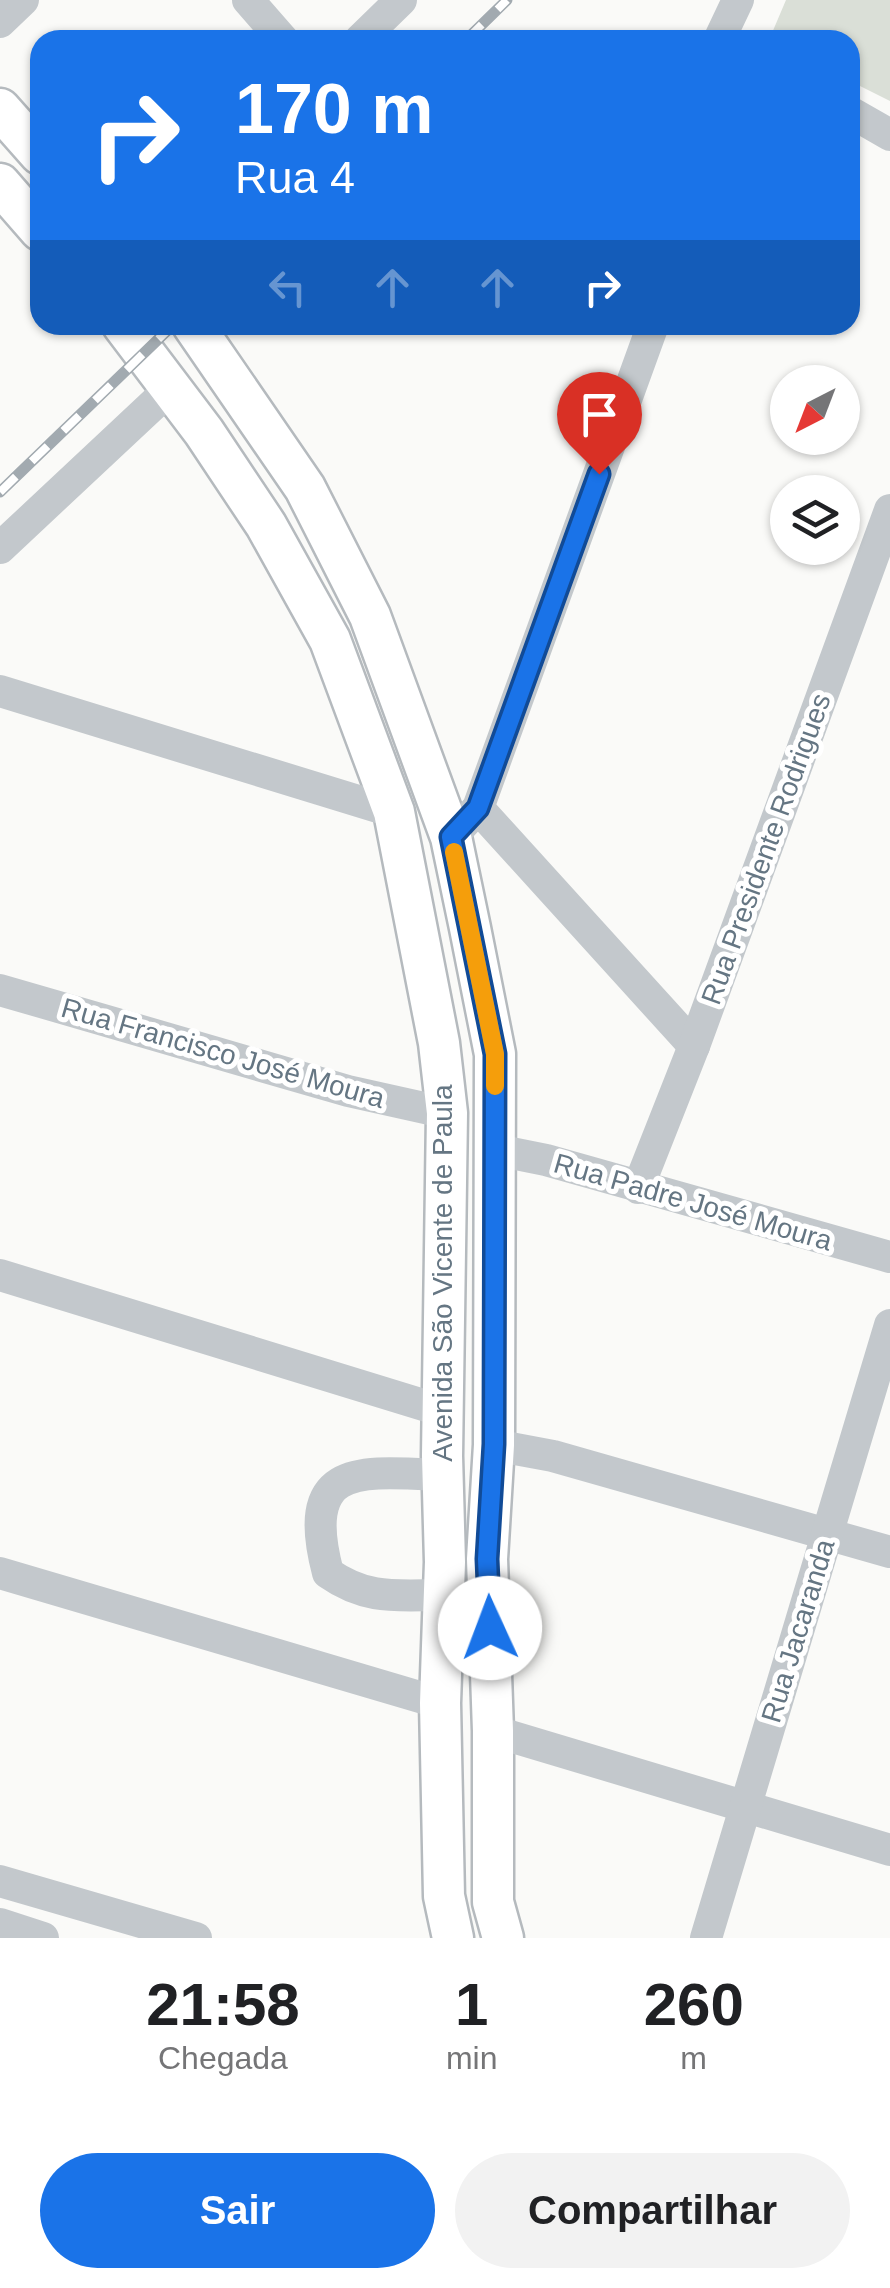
<!DOCTYPE html>
<html lang="pt">
<meta charset="utf-8">
<style>
:root{--surface:#fff;--page:#f2f2f2;--text:#202124;--muted:#757577;--accent:#1a73e8}
body{margin:0;font-family:Helvetica,sans-serif;background:var(--page);color:var(--text);height:100vh;display:flex;flex-direction:column;font-size:38px;white-space:nowrap}
*{box-sizing:border-box;margin:0}
p{font-size:32px;color:var(--muted)}
.icon{flex:none;width:55px;height:55px;fill:none;stroke:currentColor;stroke-width:2;stroke-linecap:round;stroke-linejoin:round}
.map{position:relative;height:1938px;overflow:hidden}
.side{display:flex;flex-direction:column;background:var(--surface);flex:1}
.side>*{flex:none}
.top-card{position:absolute;left:30px;top:30px;width:830px;height:305px;border-radius:30px;box-shadow:0 2px 8px #0004;background:#1a73e8;color:#fff;overflow:hidden}
.needle{width:65px;rotate:222deg}
.buttons{position:absolute;left:770px;top:365px;display:grid;gap:20px}
.buttons a{display:grid;place-items:center;width:90px;height:90px;border-radius:50%;background:var(--surface);box-shadow:0 2px 8px #0004;font-size:50px}
.pin{position:absolute;display:grid;place-items:center;width:85px;height:85px;color:#fff;margin:-102px -42px;border-radius:50% 50% 50% 0;rotate:-45deg;box-shadow:0 0 10px #0007}
.pin .icon{rotate:45deg}
.me{position:absolute;width:110px;margin:-55px;rotate:358deg;stroke-linejoin:round;filter:drop-shadow(0 0 8px #0008)}
.turn{display:flex;align-items:center;gap:35px;height:210px;padding:0 40px;font-size:45px}
.turn .icon{width:130px;height:130px;stroke-width:2.5}
.turn b{display:block;font-size:70px;line-height:85px}
.lanes{display:flex;align-items:center;height:95px;padding:0 40px;background:#0003;justify-content:center;gap:50px;direction:ltr}
.lanes .off{opacity:.35}
.eta{display:flex;justify-content:space-evenly;align-items:center;height:170px;text-align:center}
.eta b{font-size:60px;font-weight:700;line-height:70px}
.action{display:flex;gap:20px;margin-top:auto;padding:20px 40px}
.action a{flex:1;height:115px;border-radius:60px;background:var(--accent);color:#fff;font-size:40px;font-weight:700;line-height:115px;text-align:center}
.action a+a{background:var(--page);color:var(--text)}
.map>svg:first-child{display:block}
.green{fill:#dadfd7}
.lines{fill:none;stroke-linecap:round;stroke-linejoin:round}
.major-casing{stroke:#b5babe;stroke-width:45}
.minor{stroke:#c3c8cc;stroke-width:32}
.major{stroke:#fff;stroke-width:40}
.rail-casing{stroke:#a2aab0;stroke-width:11}
.rail{stroke:#fff;stroke-width:8;stroke-dasharray:22;stroke-linecap:butt}
.route-casing{stroke:#114b97;stroke-width:25}
.route{stroke:#1a73e8;stroke-width:18}
.slow{stroke:#f59e0b;stroke-width:18}
.labels{text-anchor:middle;dominant-baseline:central;stroke-width:10;stroke-linejoin:round;paint-order:stroke}
.street-label{font-size:28px;fill:#657683;stroke:#fff}
</style>
<div class="map">
<svg width="890" height="1938" viewBox="0 0 890 1938">
<rect width="100%" height="100%" fill="#fafaf8"/>
<path class="green" d="M786 0H890V101L850 81V40H769Z"/>
<g class="lines">
<defs>
<g id="major">
<path d="M0 109 40 154"/>
<path d="M0 184 40 230"/>
<path d="M123 325 204 432 266 525 330 640 394 812 439 1043 447 1113 442 1456 445 1562 440 1703 444 1896 453 1938"/>
<path d="M193 325 305 488 370 616 451 837 470 928 495 1054 494 1445 487 1559 493 1731V1902L503 1938"/>
</g>
</defs>
<use href="#major" class="major-casing"/>
<g class="minor">
<path d="M248 0 283 40"/>
<path d="M0 22 23 0"/>
<path d="M360 40 401 0"/>
<path d="M719 40 738 0"/>
<path d="M850 112 890 135"/>
<path d="M0 548 173 386"/>
<path d="M0 691 394 812"/>
<path d="M478 808 694 1046"/>
<path d="M451 837 478 808 653 325"/>
<path d="M0 990 348 1091 447 1113"/>
<path d="M496 1150 546 1160 890 1257"/>
<path d="M638 1188 694 1046 890 510"/>
<path d="M0 1275 443 1411"/>
<path d="M494 1445 553 1456 890 1552"/>
<path d="M442 1475C358 1471 299 1463 328 1573 368 1601 398 1595 445 1595"/>
<path d="M0 1573 440 1703"/>
<path d="M493 1731 890 1850"/>
<path d="M0 1881 196 1938"/>
<path d="M0 1924 43 1938"/>
<path d="M706 1938 890 1325"/>
</g>
<use href="#major" class="major"/>
<defs>
<g id="rail">
<path d="M466 40 507 0"/>
<path d="M0 492 173 325"/>
</g>
</defs>
<use href="#rail" class="rail-casing"/>
<use href="#rail" class="rail"/>
</g>
<g class="lines">
<defs>
<path id="route" d="M490 1628 487 1559 494 1444 495 1054 451 837 478 808 599 474"/>
</defs>
<use href="#route" class="route-casing"/>
<use href="#route" class="route"/>
<path class="slow" d="M454 852 495 1054V1086"/>
</g>
<g class="labels">
<g class="street-label">
<text transform="translate(766 849) rotate(-70)">Rua Presidente Rodrigues</text>
<text transform="translate(223 1053) rotate(16)">Rua Francisco José Moura</text>
<text transform="translate(693 1202) rotate(16)">Rua Padre José Moura</text>
<text transform="translate(442 1273) rotate(-90)">Avenida São Vicente de Paula</text>
<text transform="translate(798 1631) rotate(-73)">Rua Jacaranda</text>
</g>
</g>
</svg>
<div class="buttons">
<a><svg class="needle" viewBox="-14 -14 28 28"><path d="M0-13l5 13h-10z" fill="#e53935"/><path d="M0 13l5-13h-10z" fill="#757577"/></svg></a>
<a><svg class="icon" aria-label="layers" viewBox="0 0 24 24"><path d="M12 4l9 5-9 5-9-5zM3 14l9 5 9-5"/></svg></a>
</div>
<div class="pin" style="left:599px;top:474px;background:#d93025"><svg class="icon" aria-label="arrive" viewBox="0 0 24 24"><path d="M6 21V4h12l-3 4 3 4H6"/></svg></div>
<svg class="me" style="left:490px;top:1628px" viewBox="-20 -20 40 40"><circle r="19" fill="#fff"/><path d="M0-13L10 11 0 6-10 11z" fill="#1a73e8"/></svg>
<div class="top-card">
<div class="turn"><svg class="icon" aria-label="right" viewBox="0 0 24 24"><path d="M7 20v-9h11M14 6l5 5-5 5"/></svg><div><b>170 m</b>Rua 4</div></div>
<div class="lanes"><svg class="icon off" aria-label="left" viewBox="0 0 24 24"><path d="M17 20v-9H6M10 6l-5 5 5 5"/></svg><svg class="icon off" aria-label="ahead" viewBox="0 0 24 24"><path d="M12 20V5M6 11l6-6 6 6"/></svg><svg class="icon off" aria-label="ahead" viewBox="0 0 24 24"><path d="M12 20V5M6 11l6-6 6 6"/></svg><svg class="icon" aria-label="right" viewBox="0 0 24 24"><path d="M7 20v-9h11M14 6l5 5-5 5"/></svg></div>
</div>
</div>
<section class="side">
<div class="eta">
<div><b>21:58</b><p>Chegada</p></div>
<div><b>1</b><p>min</p></div>
<div><b>260</b><p>m</p></div>
</div>
<div class="action"><a>Sair</a><a>Compartilhar</a></div>
</section>
